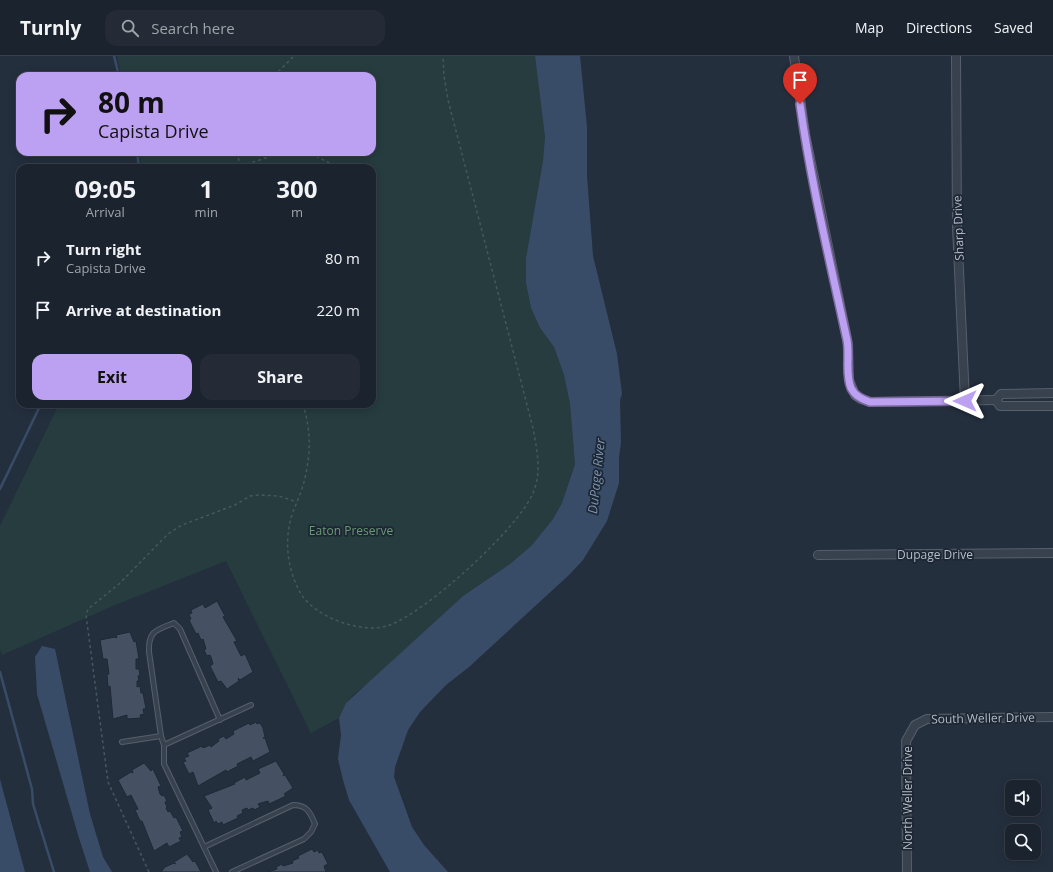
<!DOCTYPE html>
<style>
:root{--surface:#1b232e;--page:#242b36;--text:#f1f3f6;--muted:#a0a4aa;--line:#39404a;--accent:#bca0f2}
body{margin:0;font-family:"Open Sans",sans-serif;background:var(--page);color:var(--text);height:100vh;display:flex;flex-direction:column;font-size:15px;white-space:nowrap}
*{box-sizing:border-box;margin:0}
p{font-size:13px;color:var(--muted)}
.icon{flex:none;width:22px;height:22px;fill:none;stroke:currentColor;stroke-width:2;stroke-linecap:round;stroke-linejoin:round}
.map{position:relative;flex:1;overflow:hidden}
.side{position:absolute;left:16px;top:108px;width:360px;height:244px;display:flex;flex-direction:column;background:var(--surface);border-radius:12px;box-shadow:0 2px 10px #0003,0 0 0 1px var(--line)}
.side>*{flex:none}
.hud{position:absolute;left:16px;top:16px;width:360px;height:84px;border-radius:12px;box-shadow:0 2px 10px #0003,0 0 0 1px var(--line);background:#bca0f2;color:#111;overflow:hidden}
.buttons{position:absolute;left:1005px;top:724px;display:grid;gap:8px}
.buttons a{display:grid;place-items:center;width:36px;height:36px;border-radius:8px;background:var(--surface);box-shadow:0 2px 10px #0003,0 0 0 1px var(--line);font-size:20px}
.pin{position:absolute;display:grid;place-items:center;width:34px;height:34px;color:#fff;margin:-41px -17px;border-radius:50% 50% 50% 0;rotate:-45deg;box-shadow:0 0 4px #0007}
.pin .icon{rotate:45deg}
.me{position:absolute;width:44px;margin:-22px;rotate:270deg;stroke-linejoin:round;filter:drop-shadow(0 0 3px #0008)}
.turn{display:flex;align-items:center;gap:14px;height:84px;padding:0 16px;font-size:18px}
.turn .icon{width:52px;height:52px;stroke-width:2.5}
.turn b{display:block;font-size:28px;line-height:34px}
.eta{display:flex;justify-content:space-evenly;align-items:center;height:68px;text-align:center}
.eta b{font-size:24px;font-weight:700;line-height:28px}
.cta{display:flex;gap:8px;margin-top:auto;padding:8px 16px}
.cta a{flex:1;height:46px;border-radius:12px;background:var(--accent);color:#111;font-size:16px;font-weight:700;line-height:46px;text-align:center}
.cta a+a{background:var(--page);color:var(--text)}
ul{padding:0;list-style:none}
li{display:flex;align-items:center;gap:12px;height:52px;padding:0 16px}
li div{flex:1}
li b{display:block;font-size:15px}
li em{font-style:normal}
header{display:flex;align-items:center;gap:24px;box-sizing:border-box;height:56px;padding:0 20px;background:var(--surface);border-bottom:1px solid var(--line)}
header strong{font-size:19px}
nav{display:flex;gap:22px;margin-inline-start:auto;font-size:14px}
.search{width:280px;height:36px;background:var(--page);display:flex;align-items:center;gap:10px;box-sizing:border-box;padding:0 14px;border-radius:12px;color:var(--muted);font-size:15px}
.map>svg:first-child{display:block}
.green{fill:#263c3f}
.water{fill:#394c67}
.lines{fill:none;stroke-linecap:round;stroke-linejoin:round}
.stream{stroke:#394c67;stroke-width:2.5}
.building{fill:#455162;stroke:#1f2835}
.lane-casing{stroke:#565f6c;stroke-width:6}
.street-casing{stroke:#565f6c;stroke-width:10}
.path{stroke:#44595c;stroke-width:1.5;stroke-dasharray:3 3;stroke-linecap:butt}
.lane{stroke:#38414e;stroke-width:4}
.street{stroke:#38414e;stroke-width:8}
.route-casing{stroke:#7a689d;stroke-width:10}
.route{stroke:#bca0f2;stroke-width:7}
.labels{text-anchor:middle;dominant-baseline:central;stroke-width:3.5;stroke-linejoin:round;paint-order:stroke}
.street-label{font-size:12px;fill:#b4bcc9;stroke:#1d2633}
.park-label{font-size:12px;fill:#6b9a76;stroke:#1d2633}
.water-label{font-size:13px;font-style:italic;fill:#7c92b1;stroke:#1d2633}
</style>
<header>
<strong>Turnly</strong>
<div class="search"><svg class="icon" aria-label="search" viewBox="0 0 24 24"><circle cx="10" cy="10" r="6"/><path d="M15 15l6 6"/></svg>Search here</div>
<nav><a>Map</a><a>Directions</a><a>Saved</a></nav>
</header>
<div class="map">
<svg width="1053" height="816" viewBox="0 0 1053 816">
<rect width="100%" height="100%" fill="#242f3e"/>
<path class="green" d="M117 0H535L545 81 543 105 526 202V227L531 252 540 272 554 291 564 319 570 348 575 407 562 447 553 463 532 489 510 508 463 540 370 626 354 638 346 647 339 662 311 677 226 505 115 549 2 599 0 593V470L59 348H372V112H142L139 96H372V20H121Z"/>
<g class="water">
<path d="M535 0H580L587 71V120L593 200 617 298 622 338 620 344 621 387 619 401V427L607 465 583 504 570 518 469 611 446 629 420 656 408 674 395 711 394 721 412 771 424 789 448 816H390L349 744 343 724 338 703 341 679 339 662 346 647 463 540 510 508 532 489 553 463 562 447 575 408 570 348 564 319 554 291 540 272 531 252 526 227V202L543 105 545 81Z"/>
<path d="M42 590 55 593 90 758 103 801 112 816H90L79 782 37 638 35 601Z"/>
<path d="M0 723 1 727 25 816H0Z"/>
</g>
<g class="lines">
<g class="stream">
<path d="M114 0 119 20"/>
<path d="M137 96 139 112"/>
<path d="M0 433 41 348"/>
<path d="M0 616 32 733 33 748 54 816"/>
</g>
</g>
<g class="building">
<path d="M217 545 225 560 223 561 237 585 234 586 241 600 245 598 253 616 240 624 238 622 239 625 227 633 221 625 218 626 210 610 213 608 211 601 210 599 207 600 204 594 206 593 203 583 201 584 198 577 196 578 189 564 191 563 189 558 192 557 191 554 203 548 205 552Z"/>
<path d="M130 576 134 586 136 585 139 603H136V613H139L140 619 138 620 139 625H137V631L140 630 141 637H143L146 653H143L144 658 140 659 141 662 127 663V659L113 663 110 630 108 631 107 618H109L107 603H103L100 584 115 581 117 582 116 579Z"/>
<path d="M256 666 257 668 260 667 263 672 265 681 263 682H265L270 696 253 705 251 701 237 708 238 710 227 716 226 714 198 730 193 716 189 718 183 706 186 705 184 702 189 700 187 697 202 690 203 692 210 689 211 691 219 685 218 683 224 680 226 683 234 678 233 675 249 667 250 669Z"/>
<path d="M276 705 284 718 283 720 285 719 293 732 284 738 286 740 269 748 268 745 261 747 258 748 260 751 254 754 253 752 248 754 247 752 242 754 243 757 237 760 238 762 223 769 222 766 218 768 216 765 214 767 208 754 212 752 204 740 235 728 234 727 245 721 246 724 260 717 258 713Z"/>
<path d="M144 707 151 715 153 713 161 730 158 731 160 738 162 740 164 739 167 745 165 746 167 751 166 752 168 756 170 755 174 762 176 761 183 775 180 776 182 781 179 782 181 785 169 791 167 787 154 795 142 765H140L135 754 138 753 131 739 127 741 118 724 131 716 133 717 132 714Z"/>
<path d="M312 793 314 796 318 794 319 797 322 796 328 808 324 810 326 816H268L277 813 276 811 282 808 283 810 293 807 292 805 299 802 298 800Z"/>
<path d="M187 798 193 806 195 805 201 816H161L165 811 174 807 176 808 174 806Z"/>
</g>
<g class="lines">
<defs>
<g id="lane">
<path d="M220 664 180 573 174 567C156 574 148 575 149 596L161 680 164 689 251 649"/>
<path d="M122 686 161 680"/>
<path d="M164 689V708L216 816"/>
<path d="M204 791 293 749C307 749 310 756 315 768L311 776 304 783 232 816"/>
</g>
<g id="street">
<path d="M794 0 805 78 848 288 849 324 855 339 861 343 870 346 996 344"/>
<path d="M956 0 957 171 965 345"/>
<path d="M996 344 1001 338 1053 337"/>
<path d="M996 344 1000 350H1053"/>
<path d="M818 499 1053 497"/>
<path d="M907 816 906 685 915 669 927 663 1053 661"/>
</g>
</defs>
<use href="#lane" class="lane-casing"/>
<use href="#street" class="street-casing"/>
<g class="path">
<path d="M274 20 294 0"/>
<path d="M237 96 241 112"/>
<path d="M241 110 281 97H310L339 112"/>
<path d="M303 348C311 376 311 394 305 422 302 436 295 449 291 462 284 488 288 515 301 538 316 562 364 579 390 569 427 555 518 473 533 437 542 416 537 394 533 372L448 44 444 20 443 0"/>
<path d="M149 816 108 726 86 559 88 553 119 528 168 478 182 469 235 449 250 440 259 439 279 440 297 446"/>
</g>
<use href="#lane" class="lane"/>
<use href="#street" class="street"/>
</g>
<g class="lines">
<defs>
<path id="route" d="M800 48C811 127 830 205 847 284 850 299 845 318 851 332 855 340 862 343 870 346L965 345"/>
</defs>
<use href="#route" class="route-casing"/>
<use href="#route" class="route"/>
</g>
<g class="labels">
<g class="street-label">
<text transform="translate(958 172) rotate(-92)">Sharp Drive</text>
<text x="935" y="498">Dupage Drive</text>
<text transform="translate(983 662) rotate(-1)">South Weller Drive</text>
<text transform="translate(907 742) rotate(-90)">North Weller Drive</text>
</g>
<g class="park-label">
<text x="351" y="474">Eaton Preserve</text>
</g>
<g class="water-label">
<text transform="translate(596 420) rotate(-84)">DuPage River</text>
</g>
</g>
</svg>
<div class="buttons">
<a><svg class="icon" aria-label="sound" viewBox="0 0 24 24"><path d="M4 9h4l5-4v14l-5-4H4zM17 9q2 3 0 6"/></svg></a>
<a><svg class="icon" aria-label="search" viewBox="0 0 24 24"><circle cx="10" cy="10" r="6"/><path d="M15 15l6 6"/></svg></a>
</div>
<div class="pin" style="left:800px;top:48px;background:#d93025"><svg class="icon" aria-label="arrive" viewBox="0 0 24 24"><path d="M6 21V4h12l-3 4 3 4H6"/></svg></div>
<svg class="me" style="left:965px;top:345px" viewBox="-20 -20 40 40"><path d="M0-17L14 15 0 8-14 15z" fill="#bca0f2" stroke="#fff" stroke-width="4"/></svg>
<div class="hud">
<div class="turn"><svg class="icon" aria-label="right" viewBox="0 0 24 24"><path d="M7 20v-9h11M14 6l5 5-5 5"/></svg><div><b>80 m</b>Capista Drive</div></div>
</div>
<section class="side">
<div class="eta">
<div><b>09:05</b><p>Arrival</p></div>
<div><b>1</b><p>min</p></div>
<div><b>300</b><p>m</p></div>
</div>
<ul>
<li><svg class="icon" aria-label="right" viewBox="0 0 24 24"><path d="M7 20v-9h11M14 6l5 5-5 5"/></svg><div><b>Turn right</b><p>Capista Drive</p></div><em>80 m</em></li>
<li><svg class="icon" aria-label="arrive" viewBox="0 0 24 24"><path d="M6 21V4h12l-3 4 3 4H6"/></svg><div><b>Arrive at destination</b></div><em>220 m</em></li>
</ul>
<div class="cta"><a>Exit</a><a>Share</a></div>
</section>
</div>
